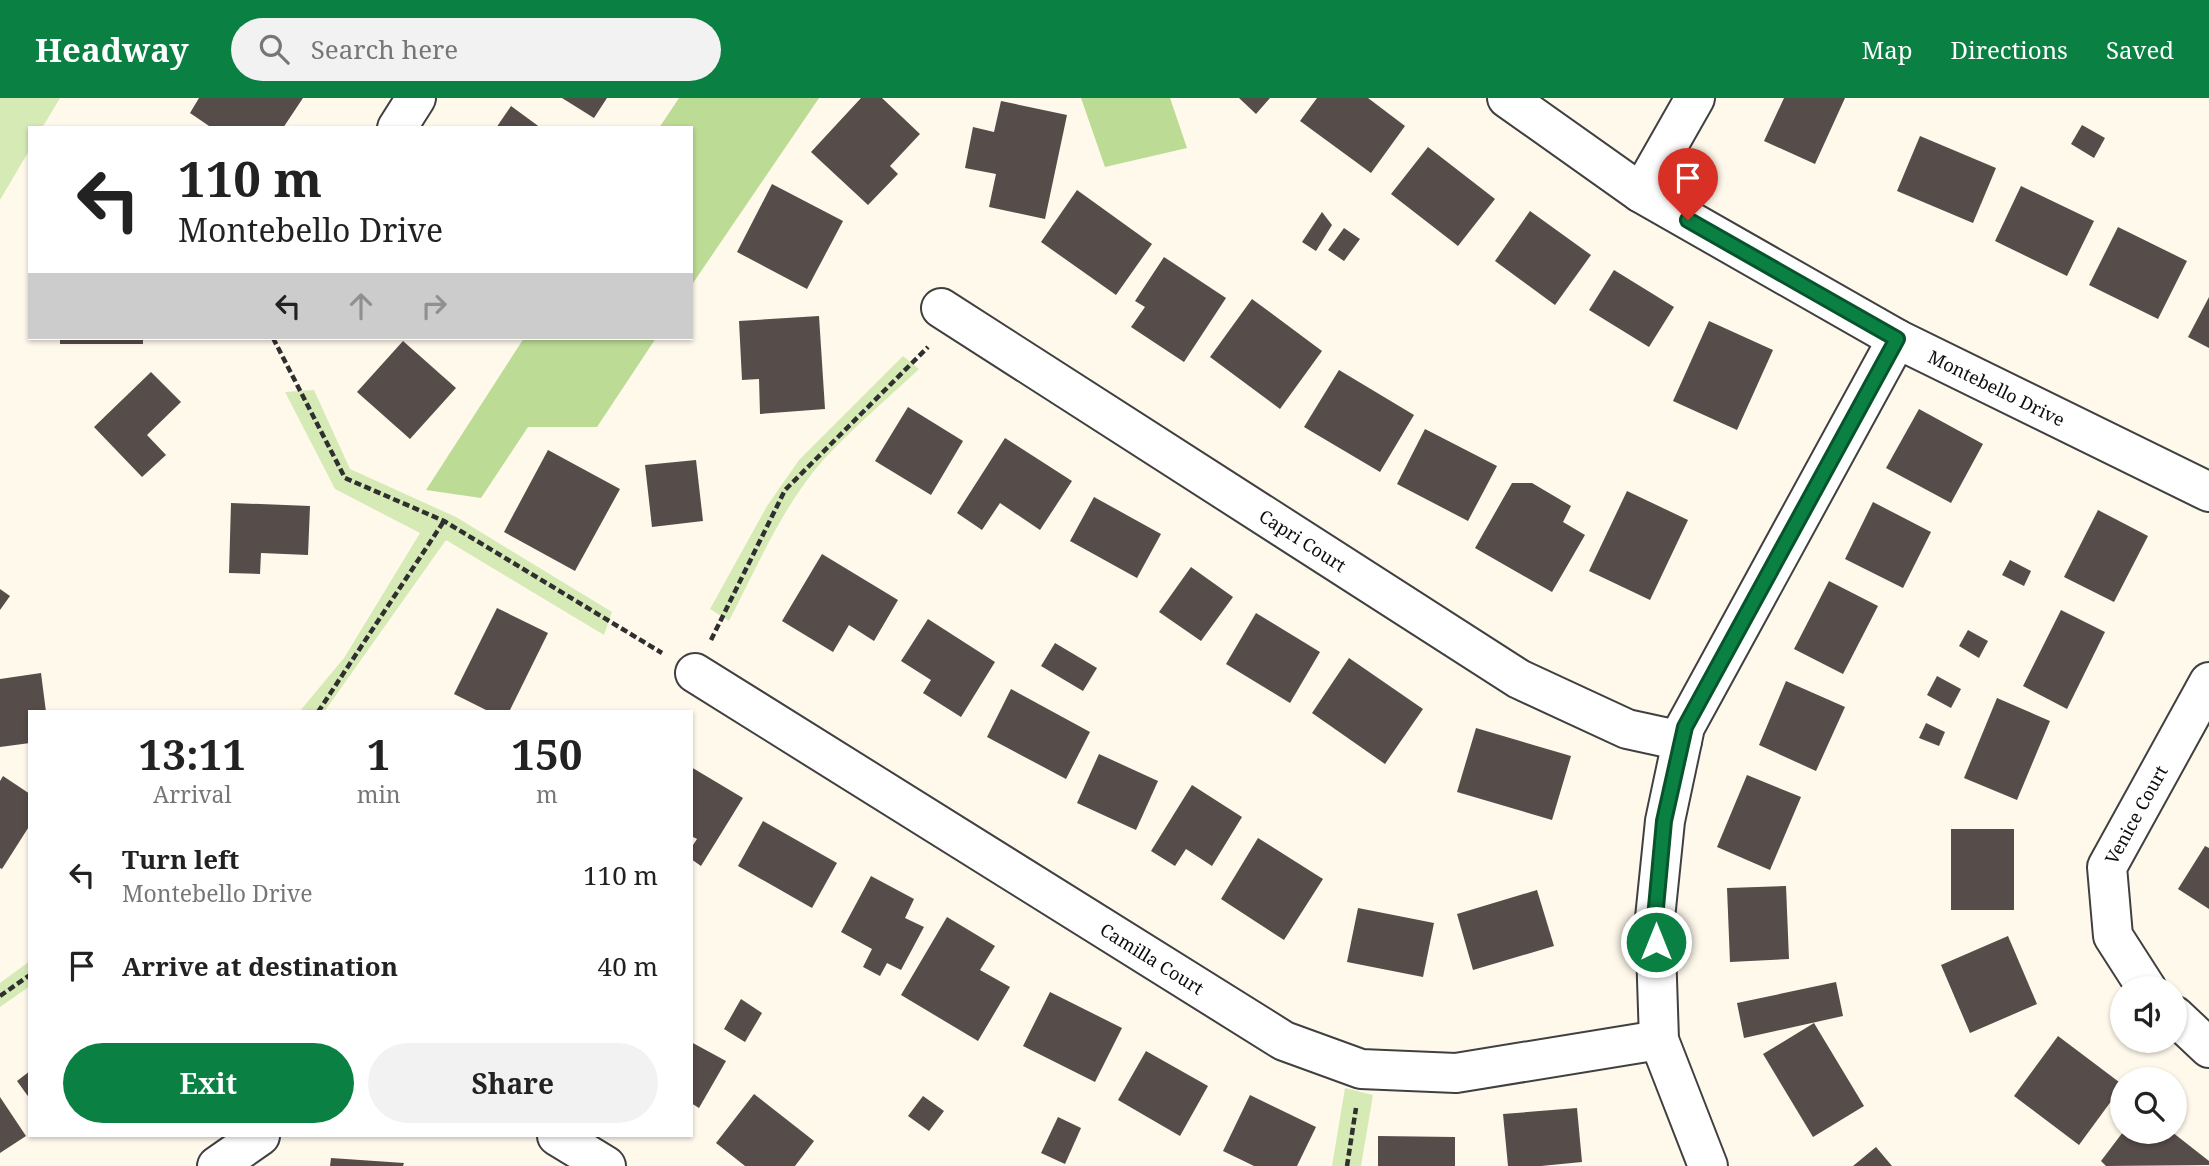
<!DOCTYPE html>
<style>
:root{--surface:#fff;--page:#f2f2f2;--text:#222;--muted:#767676;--accent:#0b8043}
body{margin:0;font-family:"Noto Serif",serif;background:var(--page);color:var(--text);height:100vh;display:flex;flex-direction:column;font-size:26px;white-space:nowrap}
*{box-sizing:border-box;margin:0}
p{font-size:23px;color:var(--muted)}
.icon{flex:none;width:38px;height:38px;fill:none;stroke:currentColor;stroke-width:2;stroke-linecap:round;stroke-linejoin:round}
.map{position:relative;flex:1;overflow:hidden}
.panel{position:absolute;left:28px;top:612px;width:665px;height:427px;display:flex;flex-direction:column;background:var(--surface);border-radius:0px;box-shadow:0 2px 5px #0004}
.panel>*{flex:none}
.top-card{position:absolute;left:28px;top:28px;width:665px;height:214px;border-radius:0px;box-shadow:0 2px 5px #0004;background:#fff;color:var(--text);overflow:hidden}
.tools{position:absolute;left:2110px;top:878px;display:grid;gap:14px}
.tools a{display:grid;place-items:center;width:77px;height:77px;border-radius:50%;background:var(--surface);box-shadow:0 2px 5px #0004;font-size:35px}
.pin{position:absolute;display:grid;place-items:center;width:60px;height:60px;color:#fff;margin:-72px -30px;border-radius:50% 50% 50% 0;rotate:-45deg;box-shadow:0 0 7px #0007}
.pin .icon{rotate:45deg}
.me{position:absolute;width:77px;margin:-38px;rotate:0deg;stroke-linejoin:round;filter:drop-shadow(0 0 5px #0008)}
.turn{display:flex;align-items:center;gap:24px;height:147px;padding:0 35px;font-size:32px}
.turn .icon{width:91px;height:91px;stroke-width:2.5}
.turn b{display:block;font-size:49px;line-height:60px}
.lanes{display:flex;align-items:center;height:66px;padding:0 35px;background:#0003;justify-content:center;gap:35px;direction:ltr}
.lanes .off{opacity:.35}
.eta{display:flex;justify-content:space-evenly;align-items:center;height:119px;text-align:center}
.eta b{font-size:42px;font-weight:700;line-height:49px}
.button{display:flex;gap:14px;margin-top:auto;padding:14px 35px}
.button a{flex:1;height:80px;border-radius:42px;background:var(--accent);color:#fff;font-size:28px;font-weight:700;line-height:80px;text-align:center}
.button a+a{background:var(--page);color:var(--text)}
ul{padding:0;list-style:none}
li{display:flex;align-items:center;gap:21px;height:91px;padding:0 35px}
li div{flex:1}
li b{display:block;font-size:26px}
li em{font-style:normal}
header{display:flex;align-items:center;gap:42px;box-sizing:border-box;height:98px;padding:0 35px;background:var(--accent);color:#fff}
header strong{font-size:33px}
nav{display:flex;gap:38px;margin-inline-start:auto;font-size:24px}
.search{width:490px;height:63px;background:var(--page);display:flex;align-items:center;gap:18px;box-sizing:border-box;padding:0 24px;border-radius:38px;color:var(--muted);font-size:26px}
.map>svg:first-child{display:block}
.green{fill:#d6eab6}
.forest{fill:#bcdb95}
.building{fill:#564c49}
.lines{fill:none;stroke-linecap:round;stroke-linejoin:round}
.minor-casing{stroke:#404040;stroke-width:42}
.tertiary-casing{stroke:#404040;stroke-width:42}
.path{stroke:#2f2f2f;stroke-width:4.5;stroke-dasharray:7 3.5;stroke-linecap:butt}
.minor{stroke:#fff;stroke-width:38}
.tertiary{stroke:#fff;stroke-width:38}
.route-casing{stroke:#07532c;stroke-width:18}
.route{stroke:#0b8043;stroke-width:12}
.labels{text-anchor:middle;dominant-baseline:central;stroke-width:7;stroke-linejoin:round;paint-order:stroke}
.street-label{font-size:18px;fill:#0d0d0d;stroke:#fff}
</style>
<header>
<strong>Headway</strong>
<div class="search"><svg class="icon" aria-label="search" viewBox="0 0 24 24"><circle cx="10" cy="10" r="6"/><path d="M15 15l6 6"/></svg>Search here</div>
<nav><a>Map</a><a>Directions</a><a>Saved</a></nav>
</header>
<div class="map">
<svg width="2209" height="1068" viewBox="0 0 2209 1068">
<rect width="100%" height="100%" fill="#fff9ec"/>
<g class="green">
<path d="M0 0H60L42 30H30V51L0 102Z"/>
<path d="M903 258 919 271C888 300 854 329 825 360 783 407 758 467 729 523L710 511 767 408 799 362Z"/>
<path d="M314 292 350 371 456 419 612 514 604 537 446 442 324 614H299L344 560 420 435 335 391 285 294Z"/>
<path d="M30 863V888L0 909V885Z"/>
<path d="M1345 990 1373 997 1361 1068H1332Z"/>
</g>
<g class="forest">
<path d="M679 0H819L691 188V30H659Z"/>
<path d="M1081 0H1170L1187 50 1105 69Z"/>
<path d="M524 240H656L597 329H528L481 400 426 392Z"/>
</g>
<g class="building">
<path d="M199 0H303L283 30H212L190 15Z"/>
<path d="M562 0H607L594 20Z"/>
<path d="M861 0H882L920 36 890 68 898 76 868 107 811 54Z"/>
<path d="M1239 0H1270L1256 16Z"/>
<path d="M1317 0H1368L1405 28 1371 75 1300 23Z"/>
<path d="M1784 0H1845L1815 66 1764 43Z"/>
<path d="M1001 3 1067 17 1045 121 989 109 996 76 965 70 973 29 994 34Z"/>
<path d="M511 8 541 30H496Z"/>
<path d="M2082 27 2105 40 2094 60 2071 46Z"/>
<path d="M1920 38 1996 70 1973 125 1897 93Z"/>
<path d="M1428 49 1495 101 1458 148 1391 96Z"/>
<path d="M772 86 843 123 807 191 737 154Z"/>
<path d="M2021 88 2094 123 2067 178 1995 143Z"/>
<path d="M1077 92 1152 146 1116 197 1041 144Z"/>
<path d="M1530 113 1591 157 1555 207 1495 163Z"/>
<path d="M1322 114 1332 127 1316 153 1302 144Z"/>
<path d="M2118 129 2187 163 2158 221 2089 187Z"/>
<path d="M1344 130 1360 141 1344 163 1328 152Z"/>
<path d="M1164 159 1226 200 1184 264 1131 229 1145 209 1135 203Z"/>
<path d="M1614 172 1674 209 1649 249 1589 212Z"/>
<path d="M2209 199V250L2188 239Z"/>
<path d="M1252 201 1322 253 1280 311 1210 259Z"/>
<path d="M819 218 825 311 760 316 759 281 742 282 739 223Z"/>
<path d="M1709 223 1773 252 1737 332 1673 303Z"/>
<rect x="60" y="240" width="83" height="6"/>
<path d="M403 243 456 290 410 341 357 294Z"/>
<path d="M1339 272 1414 317 1380 374 1304 329Z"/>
<path d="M151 274 181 304 147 337 166 357 142 379 94 329Z"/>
<path d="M908 309 963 343 931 397 875 363Z"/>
<path d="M1919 311 1983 346 1951 405 1886 370Z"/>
<path d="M1425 331 1497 368 1468 423 1397 386Z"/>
<path d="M1005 340 1072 383 1040 432 1000 405 982 432 957 415Z"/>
<path d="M548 352 620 391 575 473 504 434Z"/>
<path d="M696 362 703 423 652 429 645 367Z"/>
<path d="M1512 385H1532L1571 408 1563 424 1585 437 1552 494 1475 450Z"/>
<path d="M1627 393 1688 422 1650 502 1589 473Z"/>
<path d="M1094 399 1161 436 1137 480 1070 443Z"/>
<path d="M1873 404 1931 434 1903 490 1845 461Z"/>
<path d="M231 405 310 408 308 457 261 455 260 476 229 475Z"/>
<path d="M2098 412 2148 438 2114 504 2064 479Z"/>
<path d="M822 456 898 502 874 543 849 527 833 554 782 523Z"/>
<path d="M2010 462 2031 473 2024 488 2002 477Z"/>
<path d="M1191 469 1233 499 1201 543 1159 514Z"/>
<path d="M1829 483 1878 508 1843 576 1794 551Z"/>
<path d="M0 491 10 498 0 512Z"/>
<path d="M497 510 548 535 509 614H490L454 596Z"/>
<path d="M2061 512 2105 534 2067 611 2023 588Z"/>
<path d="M1256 515 1320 554 1290 605 1226 566Z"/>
<path d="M928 521 995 564 961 619 923 595 931 582 901 563Z"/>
<path d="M1968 532 1988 543 1979 560 1959 548Z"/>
<path d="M1055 545 1097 570 1083 593 1041 568Z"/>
<path d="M1349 560 1423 611 1385 666 1312 615Z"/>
<path d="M41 575 46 614H30V645L0 649V581Z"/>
<path d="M1937 578 1961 591 1951 610 1927 597Z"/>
<path d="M1786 583 1845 609 1816 673 1759 647Z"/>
<path d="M1011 591 1090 634 1066 681 987 639Z"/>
<path d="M1997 600 2050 623 2017 702 1964 680Z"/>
<path d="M1926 625 1945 634 1939 648 1919 640Z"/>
<path d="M1476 630 1571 658 1552 722 1457 694Z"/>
<path d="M1099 656 1158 683 1136 732 1077 705Z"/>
<path d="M691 669 743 700 701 768 691 761V750L697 741 691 738Z"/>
<path d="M1747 677 1801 699 1770 772 1717 749Z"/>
<path d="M3 678 30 696V727L2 771 0 770V683Z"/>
<path d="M1192 687 1242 719 1212 768 1186 751 1175 768 1151 753Z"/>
<path d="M763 723 837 765 812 810 738 768Z"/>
<rect x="1951" y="731" width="63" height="81"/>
<path d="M1258 740 1323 781 1284 842 1221 801Z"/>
<path d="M2205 748 2209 750V811L2178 791Z"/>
<path d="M871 778 914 801 905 820 924 829 901 872 887 865 880 878 863 869 872 851 841 834Z"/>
<path d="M1786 788 1789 861 1730 864 1727 790Z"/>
<path d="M1537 792 1554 848 1473 872 1457 816Z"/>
<path d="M1358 810 1434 825 1423 879 1347 864Z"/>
<path d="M947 819 995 848 980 872 1010 889 978 943 901 897Z"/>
<path d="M2008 838 2037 906 1970 935 1941 867Z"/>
<path d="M1836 884 1843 918 1744 940 1737 905Z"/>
<path d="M1050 894 1122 930 1095 984 1023 948Z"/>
<path d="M741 901 762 915 745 944 724 931Z"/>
<path d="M1814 925 1864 1008 1813 1039 1763 956Z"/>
<path d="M2058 938 2123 987 2079 1047 2014 998Z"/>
<path d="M691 944 726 963 699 1010 691 1005Z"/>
<path d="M1146 953 1208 988 1180 1038 1118 1002Z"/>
<path d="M30 973V1001L17 983Z"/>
<path d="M754 996 814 1043 795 1068H745L716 1045Z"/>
<path d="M1250 997 1316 1029 1297 1068H1254L1223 1053Z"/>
<path d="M923 998 944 1013 929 1033 908 1018Z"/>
<path d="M0 999 26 1038 0 1055Z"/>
<path d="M1577 1010 1582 1064 1541 1068H1508L1503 1016Z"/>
<path d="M1058 1019 1081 1030 1065 1066 1041 1055Z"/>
<path d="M2123 1034H2172L2209 1063V1067L2106 1068 2101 1063Z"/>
<path d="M1378 1038 1455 1039V1068H1378Z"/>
<path d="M1876 1049 1892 1068H1853Z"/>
<path d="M331 1060 404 1065 403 1068H330Z"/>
</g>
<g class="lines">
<defs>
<g id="minor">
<path d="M397 30 416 0"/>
<path d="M1641 95 1695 0"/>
<path id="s1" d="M941 210 1519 581 1627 631 1682 643"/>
<path id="s2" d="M695 575 1284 943 1361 971 1456 975 1659 942"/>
<path id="s3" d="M2147 891 2113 838 2107 769 2209 584"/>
<path d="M2175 918 2209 950"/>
<path d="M557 1038 606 1068"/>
<path d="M217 1068 260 1038"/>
<path d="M1708 1068 1659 942 1655 820 1665 723 1685 629 1897 241"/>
</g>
<g id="tertiary">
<path id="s4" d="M1507 0 1641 95 1897 241 2209 394"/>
</g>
</defs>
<use href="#minor" class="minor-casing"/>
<use href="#tertiary" class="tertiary-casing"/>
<g class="path">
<path d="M273 240 345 380 444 423 662 555"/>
<path d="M711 542 785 392 928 249"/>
<path d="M318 614 444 423"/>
<path d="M0 898 30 877"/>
<path d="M1347 1068 1356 1010"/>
</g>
<use href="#minor" class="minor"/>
<use href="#tertiary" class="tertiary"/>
</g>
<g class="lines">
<defs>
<path id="route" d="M1656 844 1655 820 1664 723 1685 629 1897 241 1688 122"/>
</defs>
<use href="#route" class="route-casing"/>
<use href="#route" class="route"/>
</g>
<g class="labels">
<g class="street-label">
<text stroke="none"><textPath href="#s4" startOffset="570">Montebello Drive</textPath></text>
<text stroke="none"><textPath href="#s1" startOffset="430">Capri Court</textPath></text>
<text stroke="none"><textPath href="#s3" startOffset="192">Venice Court</textPath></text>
<text stroke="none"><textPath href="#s2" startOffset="539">Camilla Court</textPath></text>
</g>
</g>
</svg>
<div class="tools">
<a><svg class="icon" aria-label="sound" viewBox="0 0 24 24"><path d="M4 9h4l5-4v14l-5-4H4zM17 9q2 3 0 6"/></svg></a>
<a><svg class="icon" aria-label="search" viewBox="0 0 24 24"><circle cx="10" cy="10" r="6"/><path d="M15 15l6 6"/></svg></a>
</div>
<div class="pin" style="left:1688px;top:122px;background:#d93025"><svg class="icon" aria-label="arrive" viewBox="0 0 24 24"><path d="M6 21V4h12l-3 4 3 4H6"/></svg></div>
<svg class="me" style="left:1656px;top:844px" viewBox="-20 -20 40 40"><circle r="17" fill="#0b8043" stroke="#fff" stroke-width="3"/><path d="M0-11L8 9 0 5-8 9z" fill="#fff"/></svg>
<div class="top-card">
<div class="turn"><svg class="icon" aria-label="left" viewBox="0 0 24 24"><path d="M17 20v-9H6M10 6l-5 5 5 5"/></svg><div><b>110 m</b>Montebello Drive</div></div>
<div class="lanes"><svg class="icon" aria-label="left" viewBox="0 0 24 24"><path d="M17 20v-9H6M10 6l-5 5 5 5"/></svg><svg class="icon off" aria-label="ahead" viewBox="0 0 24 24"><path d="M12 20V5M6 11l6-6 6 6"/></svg><svg class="icon off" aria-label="right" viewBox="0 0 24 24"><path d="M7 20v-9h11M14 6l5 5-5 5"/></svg></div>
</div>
<section class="panel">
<div class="eta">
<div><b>13:11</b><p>Arrival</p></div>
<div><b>1</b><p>min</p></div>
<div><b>150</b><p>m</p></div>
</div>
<ul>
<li><svg class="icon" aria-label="left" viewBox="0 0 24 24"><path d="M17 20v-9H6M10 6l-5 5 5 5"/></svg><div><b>Turn left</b><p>Montebello Drive</p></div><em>110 m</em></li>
<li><svg class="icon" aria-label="arrive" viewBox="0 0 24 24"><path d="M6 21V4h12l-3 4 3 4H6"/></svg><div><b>Arrive at destination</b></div><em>40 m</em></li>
</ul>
<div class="button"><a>Exit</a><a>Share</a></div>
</section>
</div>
